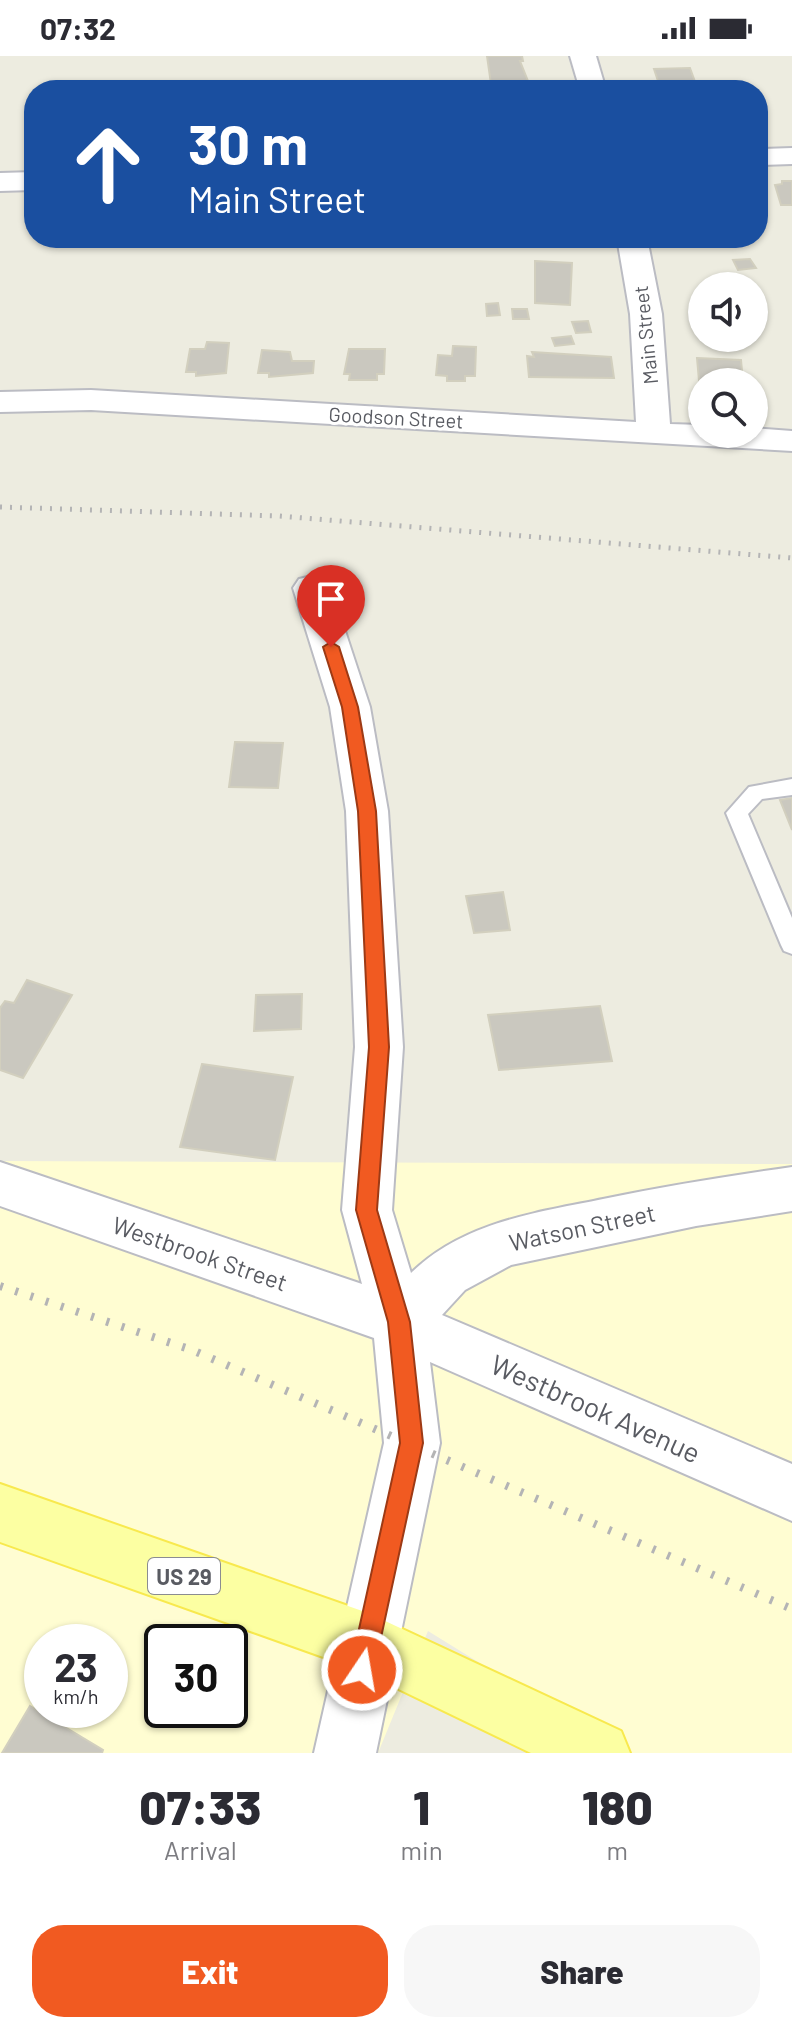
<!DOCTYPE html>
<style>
:root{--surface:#fff;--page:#f7f7f7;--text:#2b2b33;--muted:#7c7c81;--accent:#f15a21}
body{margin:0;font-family:Barlow,sans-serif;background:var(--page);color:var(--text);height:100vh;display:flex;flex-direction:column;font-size:30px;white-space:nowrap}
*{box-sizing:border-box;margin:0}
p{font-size:26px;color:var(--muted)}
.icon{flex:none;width:44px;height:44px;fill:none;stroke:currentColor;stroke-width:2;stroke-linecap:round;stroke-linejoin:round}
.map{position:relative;height:1697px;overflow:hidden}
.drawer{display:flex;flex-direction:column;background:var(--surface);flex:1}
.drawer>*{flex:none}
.banner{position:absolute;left:24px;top:24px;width:744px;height:168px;border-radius:32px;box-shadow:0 2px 6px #0004;background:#1a4fa0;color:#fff;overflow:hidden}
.buttons{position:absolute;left:688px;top:216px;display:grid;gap:16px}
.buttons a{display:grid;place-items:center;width:80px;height:80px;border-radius:50%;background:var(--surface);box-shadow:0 2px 6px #0004;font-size:40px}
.speed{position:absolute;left:24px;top:1568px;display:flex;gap:16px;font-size:40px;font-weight:700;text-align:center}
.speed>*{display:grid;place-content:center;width:104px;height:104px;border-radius:50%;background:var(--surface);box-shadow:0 2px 6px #0004;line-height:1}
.speed small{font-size:20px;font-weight:400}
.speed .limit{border:4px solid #111;border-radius:12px;background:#fff;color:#111}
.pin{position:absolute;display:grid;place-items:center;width:68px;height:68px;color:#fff;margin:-82px -34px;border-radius:50% 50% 50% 0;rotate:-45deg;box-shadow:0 0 8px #0007}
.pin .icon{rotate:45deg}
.me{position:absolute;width:88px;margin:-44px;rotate:12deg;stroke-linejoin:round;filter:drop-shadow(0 0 6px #0008)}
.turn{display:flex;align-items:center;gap:28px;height:168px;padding:0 32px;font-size:36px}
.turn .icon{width:104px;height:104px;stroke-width:2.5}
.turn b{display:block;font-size:56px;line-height:68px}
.eta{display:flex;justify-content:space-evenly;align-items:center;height:136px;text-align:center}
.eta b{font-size:48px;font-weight:800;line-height:56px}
.button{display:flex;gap:16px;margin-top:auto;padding:16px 32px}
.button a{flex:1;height:92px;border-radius:32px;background:var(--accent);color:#fff;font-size:32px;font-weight:800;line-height:92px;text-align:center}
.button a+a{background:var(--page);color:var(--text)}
.status{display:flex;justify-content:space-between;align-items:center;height:56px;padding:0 40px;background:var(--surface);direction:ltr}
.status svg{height:22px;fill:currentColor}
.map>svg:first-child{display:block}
.commercial{fill:#fffdd2;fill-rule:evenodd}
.building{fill:#cac8bf;stroke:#d2cfbe;stroke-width:2}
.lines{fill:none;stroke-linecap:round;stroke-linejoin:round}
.service-casing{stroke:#bbbcc3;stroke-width:4}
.minor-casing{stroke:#bbbcc3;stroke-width:4}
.primary-casing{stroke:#f8e94e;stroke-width:4}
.service{fill:#fff;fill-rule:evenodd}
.minor{fill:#fff;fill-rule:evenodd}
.primary{fill:#fcffa2;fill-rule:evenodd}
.rail-far1{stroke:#b4b4b5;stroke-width:5;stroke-dasharray:2 8;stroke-linecap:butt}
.rail{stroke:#b4b4b5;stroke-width:8;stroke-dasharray:3 13;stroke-linecap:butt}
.route{fill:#f15a21;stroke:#9d3a15;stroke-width:2}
.labels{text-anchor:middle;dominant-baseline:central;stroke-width:6;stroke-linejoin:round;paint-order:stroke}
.far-street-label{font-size:20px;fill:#595b62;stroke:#fff}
.shield{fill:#fff;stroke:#8b8c91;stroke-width:2}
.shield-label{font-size:22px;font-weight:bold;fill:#595b62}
.street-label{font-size:24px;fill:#595b62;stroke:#fff}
.near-street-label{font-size:28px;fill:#595b62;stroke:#fff}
</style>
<div class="status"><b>07:32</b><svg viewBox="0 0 49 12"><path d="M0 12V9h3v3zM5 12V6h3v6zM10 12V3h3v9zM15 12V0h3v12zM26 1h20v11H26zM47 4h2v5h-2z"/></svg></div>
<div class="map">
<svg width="792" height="1697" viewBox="0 0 792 1697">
<rect width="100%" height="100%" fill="#edece0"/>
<path class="commercial" d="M0 1105 792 1108V1697H625L428 1575 378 1697H0ZM42 1586H110V1654H42ZM162 1586H230V1654H162Z"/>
<g class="building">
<path d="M487 0H522L523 5H520L528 25 491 28Z"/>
<path d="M690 12 698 34H661L654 13Z"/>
<path d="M782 125H792V149H781L775 129 782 128Z"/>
<path d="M750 203 756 212 738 214 733 204Z"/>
<path d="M535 205 572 207 570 249 535 247Z"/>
<path d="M498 247 500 259 487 260 486 248Z"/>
<path d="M512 253H527L529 263H513Z"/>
<path d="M588 265 591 276 576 277 572 266Z"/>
<path d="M571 280 574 288 555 290 552 282Z"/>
<path d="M207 286 229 287 226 317 196 320V316H186L190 293H205Z"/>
<path d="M453 290 476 291 475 320H465V325H447V320L436 319 438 299 452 300Z"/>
<path d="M349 293H385L384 318H377V324H349L350 318H344Z"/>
<path d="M262 294 290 296 292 305H314L313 317 269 321V317H258Z"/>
<path d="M532 296 611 301 614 322 529 321 527 300 534 301Z"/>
<path d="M697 302 741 304 743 326H702L700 336Z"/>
<path d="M235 686 283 687 278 732 229 731Z"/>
<path d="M792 742V774L780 744Z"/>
<path d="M503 836 510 874 474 877 466 840Z"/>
<path d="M27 924 72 939 23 1022 0 1014V952L5 945 14 947Z"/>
<path d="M302 938 301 973 254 975 256 939Z"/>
<path d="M600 950 612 1005 499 1014 488 959Z"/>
<path d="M202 1008 293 1021 275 1104 180 1091Z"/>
<path d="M30 1650 103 1694 102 1697H2Z"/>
</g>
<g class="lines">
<defs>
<path id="service" d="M792 723V739L762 743 748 758 792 862V898L784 895 781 889 726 757 749 731Z"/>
<g id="minor">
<path d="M570 0H596L606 34H580Z"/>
<path d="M792 92V108L758 109V93Z"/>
<path d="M34 116V134L0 135V117Z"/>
<path d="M617 182H647L662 258 670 368 702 369V378H754V372L792 375V395L91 354 0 356V336L91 334 636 366 630 258Z"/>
<path d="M312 520 325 523 331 532 370 651 388 755 403 991 392 1154 411 1217C463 1166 535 1157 603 1143 666 1130 729 1120 792 1111V1155L696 1170 511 1209 465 1234 442 1259 792 1408V1465L430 1306 440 1387 376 1697H314L384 1387 374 1282 0 1150V1106L362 1228 342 1154 355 991 346 755 330 651 293 532 299 523Z"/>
</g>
<path id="primary" d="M0 1428 368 1557 621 1675 630 1697H531L357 1613 0 1486Z"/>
</defs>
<use href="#service" class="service-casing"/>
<use href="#minor" class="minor-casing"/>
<use href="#primary" class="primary-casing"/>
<use href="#service" class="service"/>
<use href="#minor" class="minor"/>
<use href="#primary" class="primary"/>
<path class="rail-far1" d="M0 451 279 460 792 502"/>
<path class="rail" d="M0 1230 192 1294 792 1553"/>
</g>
<path class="route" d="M331 586 339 591 358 651 376 755 389 991 377 1154 410 1266 423 1387 374 1614 371 1623 362 1627 353 1623 350 1614 400 1387 388 1266 356 1154 369 991 358 755 342 651 323 591Z"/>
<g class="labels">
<g class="far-street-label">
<text transform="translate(645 279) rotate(-96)">Main Street</text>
<text transform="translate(396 361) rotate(3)">Goodson Street</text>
</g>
<rect class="shield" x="148" y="1502" width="72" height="36" rx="6"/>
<g class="shield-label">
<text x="184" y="1520">US 29</text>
</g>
<g class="street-label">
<text transform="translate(582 1171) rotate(-12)">Watson Street</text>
<text transform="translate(200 1197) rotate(19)">Westbrook Street</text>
</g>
<g class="near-street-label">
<text transform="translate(596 1352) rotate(24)">Westbrook Avenue</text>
</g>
</g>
</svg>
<div class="buttons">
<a><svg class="icon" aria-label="sound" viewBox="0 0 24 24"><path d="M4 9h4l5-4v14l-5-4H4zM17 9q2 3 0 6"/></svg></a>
<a><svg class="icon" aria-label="search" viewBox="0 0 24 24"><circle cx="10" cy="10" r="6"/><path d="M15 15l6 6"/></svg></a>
</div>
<div class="speed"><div>23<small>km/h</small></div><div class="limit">30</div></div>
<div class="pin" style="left:331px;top:591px;background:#d93025"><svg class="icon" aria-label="arrive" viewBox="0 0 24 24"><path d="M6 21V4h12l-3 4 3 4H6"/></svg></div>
<svg class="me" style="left:362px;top:1614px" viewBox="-20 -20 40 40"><circle r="17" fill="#f15a21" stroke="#fff" stroke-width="3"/><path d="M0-11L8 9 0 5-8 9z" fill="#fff"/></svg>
<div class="banner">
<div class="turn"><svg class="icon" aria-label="ahead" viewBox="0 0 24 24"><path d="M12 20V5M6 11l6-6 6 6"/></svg><div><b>30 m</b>Main Street</div></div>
</div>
</div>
<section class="drawer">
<div class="eta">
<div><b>07:33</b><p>Arrival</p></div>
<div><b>1</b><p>min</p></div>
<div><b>180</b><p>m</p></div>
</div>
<div class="button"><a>Exit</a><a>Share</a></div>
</section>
